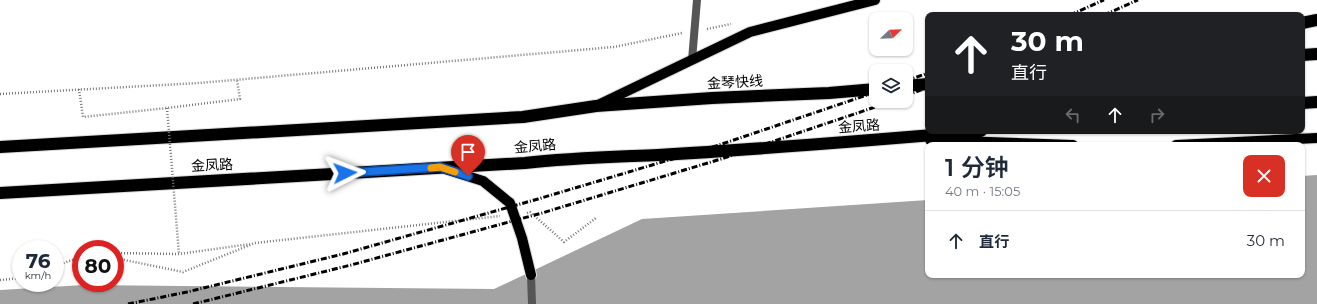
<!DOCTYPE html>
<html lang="zh">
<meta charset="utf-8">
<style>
:root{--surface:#fff;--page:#f6f6f7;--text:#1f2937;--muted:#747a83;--line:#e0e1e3}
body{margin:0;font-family:Montserrat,"Noto Sans SC",sans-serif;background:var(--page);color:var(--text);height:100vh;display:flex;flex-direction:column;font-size:15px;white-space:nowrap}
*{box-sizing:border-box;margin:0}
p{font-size:13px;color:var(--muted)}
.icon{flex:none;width:22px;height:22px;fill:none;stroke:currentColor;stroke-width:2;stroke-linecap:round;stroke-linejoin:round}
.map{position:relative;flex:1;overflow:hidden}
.side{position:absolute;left:925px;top:142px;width:380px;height:136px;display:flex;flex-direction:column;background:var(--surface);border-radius:8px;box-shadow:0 1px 3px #0004}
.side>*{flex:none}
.banner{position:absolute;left:925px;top:12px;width:380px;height:122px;border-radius:8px;box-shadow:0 1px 3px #0004;background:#202124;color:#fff;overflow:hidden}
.needle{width:26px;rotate:67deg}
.controls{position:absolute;left:869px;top:12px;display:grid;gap:8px}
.controls a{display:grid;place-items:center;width:44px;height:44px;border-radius:8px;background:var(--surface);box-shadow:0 1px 3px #0004;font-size:20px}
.speed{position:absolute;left:12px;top:240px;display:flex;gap:8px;font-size:20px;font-weight:700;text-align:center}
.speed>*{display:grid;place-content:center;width:52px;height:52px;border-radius:50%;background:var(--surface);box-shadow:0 1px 3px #0004;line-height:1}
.speed small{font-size:10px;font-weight:400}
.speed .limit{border:6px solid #d22;background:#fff;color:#111}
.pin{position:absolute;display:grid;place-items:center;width:34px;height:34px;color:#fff;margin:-41px -17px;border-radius:50% 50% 50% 0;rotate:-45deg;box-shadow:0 0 4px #0007}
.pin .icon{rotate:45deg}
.me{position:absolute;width:44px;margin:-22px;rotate:87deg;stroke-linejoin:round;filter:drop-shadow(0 0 3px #0008)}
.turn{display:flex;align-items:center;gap:14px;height:84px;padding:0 20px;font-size:18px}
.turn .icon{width:52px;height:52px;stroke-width:2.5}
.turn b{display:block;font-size:28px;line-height:34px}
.lanes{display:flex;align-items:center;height:38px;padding:0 20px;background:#0003;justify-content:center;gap:20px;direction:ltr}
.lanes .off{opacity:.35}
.round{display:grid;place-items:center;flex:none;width:42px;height:42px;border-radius:8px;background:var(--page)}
.summary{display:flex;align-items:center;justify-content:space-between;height:68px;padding:0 20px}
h1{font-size:24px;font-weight:600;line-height:30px}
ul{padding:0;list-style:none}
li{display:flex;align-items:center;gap:12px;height:60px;padding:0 20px;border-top:1px solid var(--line)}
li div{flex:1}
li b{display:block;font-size:15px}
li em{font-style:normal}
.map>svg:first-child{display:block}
.water{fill:#a3a3a3}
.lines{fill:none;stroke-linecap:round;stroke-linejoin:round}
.primary-casing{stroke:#dbdbdb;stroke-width:12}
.highway-casing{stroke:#dbdbdb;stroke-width:14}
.path{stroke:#777;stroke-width:2.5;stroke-dasharray:1 2;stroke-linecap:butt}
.lane{stroke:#555;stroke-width:8}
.street{stroke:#555;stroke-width:8}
.primary{stroke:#000;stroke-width:10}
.highway{stroke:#000;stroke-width:12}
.rail{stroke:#000;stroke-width:3;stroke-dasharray:6 2 1 2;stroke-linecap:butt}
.path-bridge{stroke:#777;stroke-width:2.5;stroke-dasharray:1 2;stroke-linecap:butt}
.route-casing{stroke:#114b97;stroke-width:10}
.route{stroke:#1a73e8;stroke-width:7}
.slow{stroke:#f59e0b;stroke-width:7}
.labels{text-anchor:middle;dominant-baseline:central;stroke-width:3;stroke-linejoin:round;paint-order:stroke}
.street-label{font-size:14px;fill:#000;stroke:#fff}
</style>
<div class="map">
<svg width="1317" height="304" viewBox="0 0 1317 304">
<rect width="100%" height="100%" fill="#fff"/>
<path class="water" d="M1317 175V304H0V290L84 285 494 289 642 219 928 200V275H1302V176Z"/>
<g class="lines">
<defs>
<g id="primary">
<path d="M598 105 750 32 875 0"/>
<path d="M930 140 1073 145"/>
<path d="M1176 145 1317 138"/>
<path d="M445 169 483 181 510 203 522 238 531 275"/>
</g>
<g id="highway">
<path d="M1302 23 1317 20"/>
<path d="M1302 55 1317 54"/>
<path d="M906 86 928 84"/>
<path d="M1302 103 1317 102"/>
<path d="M0 147 523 117 596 106 712 98 829 93 876 89"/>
<path d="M0 193 525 163C569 158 613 157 658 155 766 149 874 140 981 131"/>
</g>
</defs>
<use href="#primary" class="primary-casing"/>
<use href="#highway" class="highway-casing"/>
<g class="path">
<path d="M707 29 731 24"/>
<path d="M79 89 83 117 167 108 240 99 237 80"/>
<path d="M0 94 199 83 614 47 682 33"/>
<path d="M527 213 530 212 564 242 596 218"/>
<path d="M115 253 179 254 250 244"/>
<path d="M115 258 183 272 255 243 500 216"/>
<path d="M55 266 81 257"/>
<path d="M0 280 21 278"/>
</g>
<path class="lane" d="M692 60 697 0"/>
<path class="street" d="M531 275 532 304"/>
<use href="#primary" class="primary"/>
<use href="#highway" class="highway"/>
<g class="rail">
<path d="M1070 15 1104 0"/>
<path d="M1104 15 1138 0"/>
<path d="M906 81 928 73"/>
<path d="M906 96 928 87"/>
<path d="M128 304 187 292 343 254 538 199 716 146 876 92"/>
<path d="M193 304 351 265 542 213 721 159 893 101"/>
</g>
<path class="path-bridge" d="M167 108 179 254"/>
</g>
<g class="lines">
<defs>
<path id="route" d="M345 173 440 167 468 176"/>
</defs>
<use href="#route" class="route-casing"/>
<use href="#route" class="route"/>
<path class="slow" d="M431 168 440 167 455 172"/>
</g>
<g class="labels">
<g class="street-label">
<text transform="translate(735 82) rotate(-3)">金琴快线</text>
<text transform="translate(859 126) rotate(-4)">金凤路</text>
<text transform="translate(535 146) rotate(-5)">金凤路</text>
<text transform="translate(212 165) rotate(-3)">金凤路</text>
</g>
</g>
</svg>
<div class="controls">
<a><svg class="needle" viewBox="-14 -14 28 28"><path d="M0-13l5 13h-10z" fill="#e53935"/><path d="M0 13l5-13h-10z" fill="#747a83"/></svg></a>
<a><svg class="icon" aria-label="layers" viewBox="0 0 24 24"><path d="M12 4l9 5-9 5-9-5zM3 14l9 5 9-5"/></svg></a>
</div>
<div class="speed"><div>76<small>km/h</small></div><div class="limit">80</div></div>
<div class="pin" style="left:468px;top:176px;background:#d93025"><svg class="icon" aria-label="arrive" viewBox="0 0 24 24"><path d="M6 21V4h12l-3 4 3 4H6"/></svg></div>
<svg class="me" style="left:345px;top:173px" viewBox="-20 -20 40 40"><path d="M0-17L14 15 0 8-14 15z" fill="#1a73e8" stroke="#fff" stroke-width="4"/></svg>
<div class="banner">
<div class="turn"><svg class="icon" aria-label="ahead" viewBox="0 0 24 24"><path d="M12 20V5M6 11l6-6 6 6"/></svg><div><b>30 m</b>直行</div></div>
<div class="lanes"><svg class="icon off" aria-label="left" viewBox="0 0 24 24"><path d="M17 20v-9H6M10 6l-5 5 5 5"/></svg><svg class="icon" aria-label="ahead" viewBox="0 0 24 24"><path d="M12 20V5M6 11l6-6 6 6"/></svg><svg class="icon off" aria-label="right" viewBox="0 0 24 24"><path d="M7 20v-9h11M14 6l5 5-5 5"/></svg></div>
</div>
<section class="side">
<div class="summary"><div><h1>1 分钟</h1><p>40 m · 15:05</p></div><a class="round" style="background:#d93025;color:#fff"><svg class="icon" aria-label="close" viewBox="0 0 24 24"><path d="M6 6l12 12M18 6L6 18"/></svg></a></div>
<ul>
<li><svg class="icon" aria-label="ahead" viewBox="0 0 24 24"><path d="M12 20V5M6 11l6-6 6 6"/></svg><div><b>直行</b></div><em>30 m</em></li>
</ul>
</section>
</div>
